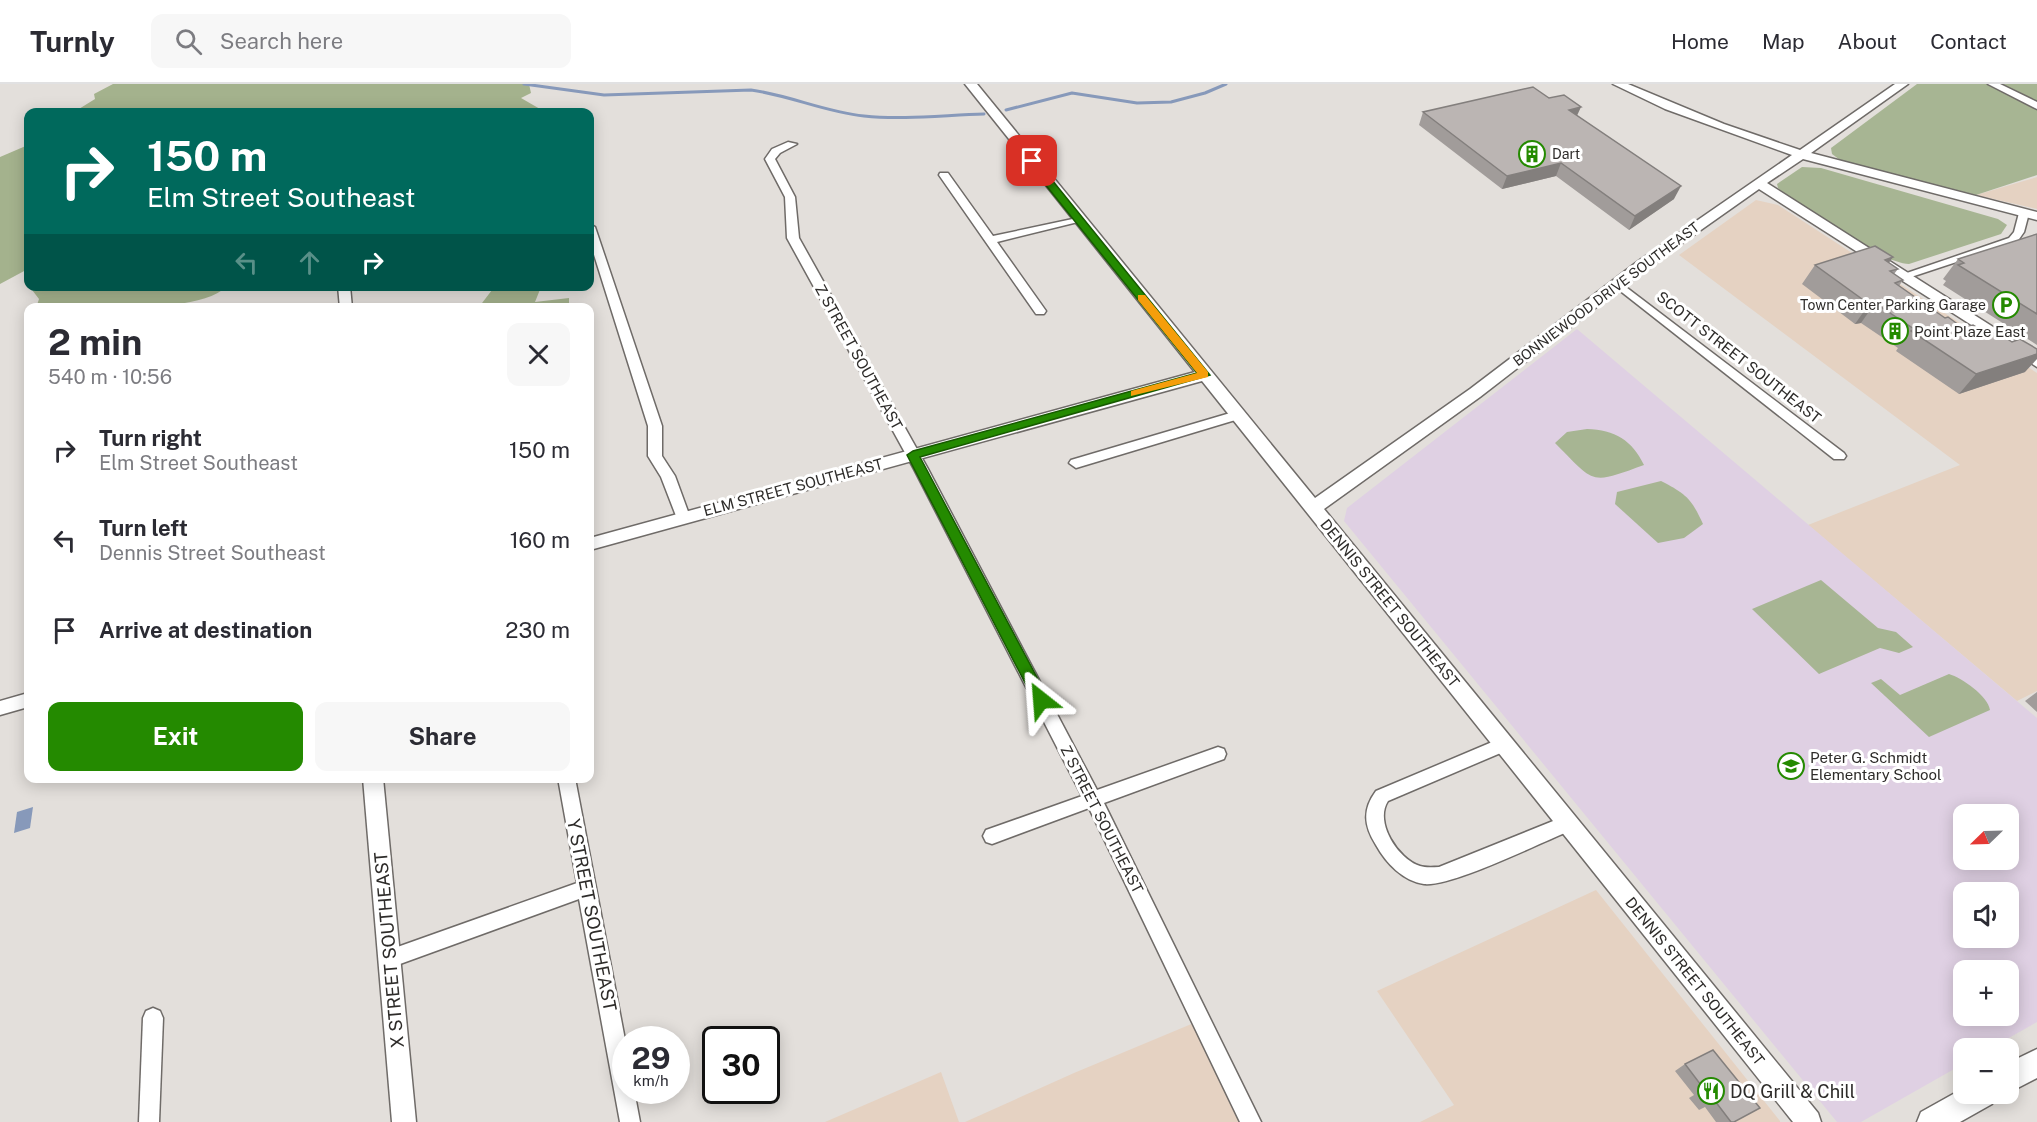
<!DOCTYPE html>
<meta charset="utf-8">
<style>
:root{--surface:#fff;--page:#f7f7f7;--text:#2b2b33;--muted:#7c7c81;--line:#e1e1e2;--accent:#248a00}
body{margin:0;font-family:"Public Sans",sans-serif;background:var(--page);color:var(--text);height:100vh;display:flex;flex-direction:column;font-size:22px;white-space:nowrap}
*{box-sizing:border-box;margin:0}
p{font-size:20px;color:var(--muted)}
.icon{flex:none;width:33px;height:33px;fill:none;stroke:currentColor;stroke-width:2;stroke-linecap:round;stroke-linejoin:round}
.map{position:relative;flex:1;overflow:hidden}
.sheet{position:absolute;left:24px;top:219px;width:570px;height:480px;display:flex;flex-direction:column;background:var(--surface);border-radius:12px;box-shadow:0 3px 15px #0003}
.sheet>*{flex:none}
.banner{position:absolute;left:24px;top:24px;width:570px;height:183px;border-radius:12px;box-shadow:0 3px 15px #0003;background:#00695c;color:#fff;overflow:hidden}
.needle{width:39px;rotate:247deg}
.buttons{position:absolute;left:1953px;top:720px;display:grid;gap:12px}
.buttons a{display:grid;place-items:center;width:66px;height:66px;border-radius:12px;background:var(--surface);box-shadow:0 3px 15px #0003;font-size:30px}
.speed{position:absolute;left:612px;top:942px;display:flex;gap:12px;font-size:30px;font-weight:700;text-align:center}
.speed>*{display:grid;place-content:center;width:78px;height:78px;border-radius:50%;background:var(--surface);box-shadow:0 3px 15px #0003;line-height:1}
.speed small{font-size:15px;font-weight:400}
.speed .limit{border:3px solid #111;border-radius:9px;background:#fff;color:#111}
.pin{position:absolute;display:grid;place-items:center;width:51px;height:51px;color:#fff;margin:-26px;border-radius:12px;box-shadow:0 3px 9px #0006}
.me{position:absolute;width:66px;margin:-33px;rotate:332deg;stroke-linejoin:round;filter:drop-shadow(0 0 4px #0008)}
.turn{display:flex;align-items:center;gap:21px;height:126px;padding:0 24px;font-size:27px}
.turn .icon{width:78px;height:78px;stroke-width:2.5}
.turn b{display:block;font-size:42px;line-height:51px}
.lanes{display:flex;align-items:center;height:57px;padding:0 24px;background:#0003;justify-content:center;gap:30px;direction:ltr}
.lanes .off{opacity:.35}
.round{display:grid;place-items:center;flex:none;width:63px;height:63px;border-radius:12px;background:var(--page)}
.summary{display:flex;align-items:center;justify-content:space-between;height:102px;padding:0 24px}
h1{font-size:36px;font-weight:700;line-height:45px}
.primary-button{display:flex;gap:12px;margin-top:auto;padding:12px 24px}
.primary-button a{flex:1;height:69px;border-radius:12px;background:var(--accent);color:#fff;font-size:24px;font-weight:700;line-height:69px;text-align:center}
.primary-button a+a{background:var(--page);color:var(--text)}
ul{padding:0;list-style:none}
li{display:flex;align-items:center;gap:18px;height:90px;padding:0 24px}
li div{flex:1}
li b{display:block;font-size:22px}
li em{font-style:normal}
header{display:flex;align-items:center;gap:36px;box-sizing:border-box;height:84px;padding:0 30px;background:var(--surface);border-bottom:2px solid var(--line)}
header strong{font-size:28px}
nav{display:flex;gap:33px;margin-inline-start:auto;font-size:21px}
.search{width:420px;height:54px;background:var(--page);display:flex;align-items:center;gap:15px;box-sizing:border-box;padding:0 21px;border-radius:12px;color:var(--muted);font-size:22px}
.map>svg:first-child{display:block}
.commercial{fill:#e5d2c2}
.education{fill:#dfd0e3;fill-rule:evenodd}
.green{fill:#a7b593}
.forest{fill:#a4b28d}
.water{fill:#8799ba}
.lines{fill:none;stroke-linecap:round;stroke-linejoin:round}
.stream{stroke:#8799ba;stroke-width:3}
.minor-casing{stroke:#6f6b68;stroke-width:3}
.tertiary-casing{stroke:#6f6b68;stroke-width:3}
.secondary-casing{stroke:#6f6b68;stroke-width:3}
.minor{fill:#fff;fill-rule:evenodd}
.tertiary{fill:#fff;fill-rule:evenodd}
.secondary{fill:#fff;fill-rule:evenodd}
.wall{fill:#a19c9a}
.shaded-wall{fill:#837f7d}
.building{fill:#bbb5b3;stroke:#837f7d;stroke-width:1.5}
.route{fill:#248a00;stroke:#175a00;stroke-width:1.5}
.slow{fill:#f59e0b}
.labels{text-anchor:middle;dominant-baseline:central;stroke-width:6;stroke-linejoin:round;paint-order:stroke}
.far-poi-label{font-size:14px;fill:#2e2c2a;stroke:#fff;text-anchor:start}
.far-street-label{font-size:14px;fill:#2e2c2a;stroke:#fff}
.poi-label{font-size:15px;fill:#2e2c2a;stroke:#fff;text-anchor:start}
.street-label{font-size:15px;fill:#2e2c2a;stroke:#fff}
.near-street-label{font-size:18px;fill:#2e2c2a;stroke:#fff}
.near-poi-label{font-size:18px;fill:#2e2c2a;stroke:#fff;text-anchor:start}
</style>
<header>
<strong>Turnly</strong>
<div class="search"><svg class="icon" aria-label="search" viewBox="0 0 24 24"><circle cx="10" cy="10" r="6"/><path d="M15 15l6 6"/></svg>Search here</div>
<nav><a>Home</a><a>Map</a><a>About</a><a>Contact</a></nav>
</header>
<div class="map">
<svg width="2037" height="1038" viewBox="0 0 2037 1038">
<rect width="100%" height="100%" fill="#e3dfdb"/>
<g class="commercial">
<path d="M2037 93V125L1976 111Z"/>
<path d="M1756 116 1778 121 2037 289V607L2017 617 1808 441 1960 381 1679 171Z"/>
<path d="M1596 806 1780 1037V1038H1420L1454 1021 1377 907Z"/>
<path d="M1201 936 1252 1038H965L1074 989Z"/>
<path d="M941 988 959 1038H825Z"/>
</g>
<path class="education" d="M1577 245 2037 634V938L1991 964H1964L1963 980 1861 1038H1837L1344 437 1347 424ZM1964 730H2008V776H1964ZM1964 808H2008V854H1964ZM1964 886H2008V932H1964Z"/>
<g class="green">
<path d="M1917 0H2037V91L1976 111 1840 76 1832 70 1831 64Z"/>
<path d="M1802 83 1821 84 1998 135 2007 141 2001 150 1909 180C1880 179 1802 124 1778 104L1777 100Z"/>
<path d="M1587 345C1615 346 1632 356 1644 381 1589 401 1596 400 1555 359L1567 348Z"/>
<path d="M1661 397C1686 410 1691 414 1703 440L1684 454 1658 459 1615 420 1617 408Z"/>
<path d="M1821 496 1878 544 1896 548 1913 563 1899 569 1880 564 1819 590 1752 525Z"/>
<path d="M1949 590C1962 594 1988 612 1990 626L1929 653 1871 599 1881 595 1900 611Z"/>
</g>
<g class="forest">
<path d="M113 0H529L531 9 521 14 540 25 532 28H74L95 15 94 10Z"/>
<path d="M28 61V202L24 198 26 186 0 200V73Z"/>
<path d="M29 202H226V203C198 231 77 224 36 224L39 215Z"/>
<path d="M486 203H541L535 218 569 214V223H479L492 206Z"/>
</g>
<path class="water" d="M33 723 30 744 14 749 17 728Z"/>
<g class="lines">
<g class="stream">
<path d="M524 0 604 11 751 6C789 11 825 28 864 32 903 36 945 31 984 30"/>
<path d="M1006 26 1072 9 1137 19 1171 18 1205 9 1226 0"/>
</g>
<defs>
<g id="minor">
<path d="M1988 0H2000L2037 18V25Z"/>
<path d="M788 58 797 60 780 69 775 75 795 113 799 154 928 385 1097 706 1218 663 1224 665 1226 670 1224 675 1104 719 1261 1038H1240L1089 724 992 760 986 758 983 752 986 746 1082 712 914 385 787 154 785 113 765 75 772 65Z"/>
<path d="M940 89H948L993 152 1082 133V137L997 158 1046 227 1044 230H1036L939 91Z"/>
<path d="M2024 126 2029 129 2024 148 2017 158 1908 194 1904 195 1898 192 2009 154 2014 148 2019 129Z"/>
<path d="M590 140 595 143 662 342V372L675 392 690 433 688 437H678L661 393 648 372V342L590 158Z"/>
<path d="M1618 197 1844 369 1846 372 1844 375H1834L1614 202V198Z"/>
<path d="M338 202H350L352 224H340Z"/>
<path d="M1237 327 1242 328 1243 331 1242 334 1076 384 1069 379 1071 376Z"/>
<path d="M28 609V623L0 631V617Z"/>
<path d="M1504 653 1510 655 1512 660 1510 665 1388 717C1374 738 1398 775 1420 782 1426 784 1433 783 1439 783L1568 731 1574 733 1577 739 1574 745C1544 757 1452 803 1424 800 1403 797 1386 779 1376 761 1364 742 1362 726 1376 707Z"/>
<path d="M558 694H575L626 961V1006H634L640 1038H620L579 815 389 884 382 882 380 875 382 868 389 866 577 799Z"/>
<path d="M153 924 160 927 163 934 159 1038H139L143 934 146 927Z"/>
</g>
<g id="tertiary">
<path d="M965 0H977L1315 414 1470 305 1637 178 1792 71 1665 25 1613 0H1628L1724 40 1800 66 1895 0H1908L1811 69 2037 128V136L1803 75 1767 99 2037 271V283L1759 105 1647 184 1480 313 1324 425 1818 1029 1821 1038H1793L1202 297 590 466V454L1195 288Z"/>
<path d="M363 694H383L416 1038H392Z"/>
</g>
<g id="secondary">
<path d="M2037 965V994L2008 1009V979Z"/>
<path d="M1964 1004V1010H1996L1992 1020 1960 1038H1917L1921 1028Z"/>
</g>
</defs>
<use href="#minor" class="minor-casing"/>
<use href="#tertiary" class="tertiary-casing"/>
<use href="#secondary" class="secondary-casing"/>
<use href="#minor" class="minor"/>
<use href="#tertiary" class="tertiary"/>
<use href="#secondary" class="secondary"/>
</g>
<g class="wall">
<path d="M1423 28 1577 32 1674 115 1629 146 1556 92 1502 105 1419 41Z"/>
<path d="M2037 150V261L1943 201 1946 197 1943 195 1958 175Z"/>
<path d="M1889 179 1898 185 1894 190 1903 196 1899 202 1945 234 1963 244 2012 258 2025 288 1959 310 1896 267 1898 264 1861 239 1855 240 1802 200 1815 181Z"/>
<path d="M2037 608V628L2025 617Z"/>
<path d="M1685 980 1734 1038H1716L1705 1023 1699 1026 1689 1014 1694 1011 1675 987Z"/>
</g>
<g class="shaded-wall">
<path d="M1581 23 1575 36 1569 26Z"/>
<path d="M1561 79 1556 92 1502 105 1507 92Z"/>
<path d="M1681 102 1674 115 1629 146 1635 132Z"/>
<path d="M1893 173 1879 193 1885 176Z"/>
<path d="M1875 219 1861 239 1855 240 1869 220Z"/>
<path d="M2037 270V275L2025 288 1959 310 1976 290Z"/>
</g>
<g class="building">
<path d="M1533 3 1549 14 1564 11 1581 23 1569 26 1681 102 1635 132 1561 79 1507 92 1423 28Z"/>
<path d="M2037 150V230L1958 181 1964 179 1958 175Z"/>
<path d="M1875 162 1893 173 1885 176 1898 185 1890 187 1903 196 1895 199 1945 234 1948 233 1963 244 1973 241 1988 250 1997 248 2012 258 2020 255 2037 265V270L1976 290 1911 247 1914 245 1875 219 1869 220 1815 181Z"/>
<path d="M1713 966 1760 1024 1734 1038H1731L1715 1017 1709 1020 1699 1008 1704 1005 1685 980Z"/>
</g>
<path class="route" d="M1028 75H1035L1210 291 920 373 1049 616 1041 622 1036 620 907 371 913 367 1197 289 1028 79Z"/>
<path class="slow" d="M1138 211H1145L1208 288V293L1131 312V307L1197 289 1138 216Z"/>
<defs>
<symbol id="building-ring" viewBox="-11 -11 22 22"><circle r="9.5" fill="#fff" stroke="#248a00" stroke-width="1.5"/><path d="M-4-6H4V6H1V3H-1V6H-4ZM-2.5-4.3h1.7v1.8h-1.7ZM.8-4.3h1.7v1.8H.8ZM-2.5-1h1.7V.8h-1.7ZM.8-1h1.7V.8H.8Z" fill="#248a00"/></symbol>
<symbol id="parking-ring" viewBox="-11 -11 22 22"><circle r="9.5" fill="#fff" stroke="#248a00" stroke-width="1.5"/><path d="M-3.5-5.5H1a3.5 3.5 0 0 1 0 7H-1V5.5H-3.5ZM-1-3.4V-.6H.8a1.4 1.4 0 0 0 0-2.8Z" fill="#248a00"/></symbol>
<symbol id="school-ring" viewBox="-11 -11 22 22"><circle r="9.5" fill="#fff" stroke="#248a00" stroke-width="1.5"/><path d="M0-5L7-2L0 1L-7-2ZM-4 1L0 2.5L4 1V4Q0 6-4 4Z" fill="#248a00"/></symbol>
<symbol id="restaurant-ring" viewBox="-11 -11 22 22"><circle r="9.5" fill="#fff" stroke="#248a00" stroke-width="1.5"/><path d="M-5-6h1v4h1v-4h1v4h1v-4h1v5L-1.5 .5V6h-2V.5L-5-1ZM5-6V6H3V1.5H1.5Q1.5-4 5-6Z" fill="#248a00"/></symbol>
</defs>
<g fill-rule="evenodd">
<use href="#building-ring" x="1517" y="55" width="30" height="30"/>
<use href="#parking-ring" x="1991" y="206" width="30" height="30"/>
<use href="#building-ring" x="1880" y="232" width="30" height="30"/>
<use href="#school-ring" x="1776" y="667" width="30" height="30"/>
<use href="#restaurant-ring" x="1696" y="992" width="30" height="30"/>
</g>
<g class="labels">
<g class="far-poi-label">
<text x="1552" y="70">Dart</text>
<text x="1986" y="221" text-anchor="end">Town Center Parking Garage</text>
</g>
<g class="far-street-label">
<text transform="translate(1606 210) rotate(-37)">BONNIEWOOD DRIVE SOUTHEAST</text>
</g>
<g class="poi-label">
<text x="1914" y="247">Point Plaze East</text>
<text x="1810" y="673">Peter G. Schmidt<tspan x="1810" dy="17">Elementary School</tspan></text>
</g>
<g class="street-label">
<text transform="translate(859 273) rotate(61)">Z STREET SOUTHEAST</text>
<text transform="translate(1739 273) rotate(38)">SCOTT STREET SOUTHEAST</text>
<text transform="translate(793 403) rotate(-15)">ELM STREET SOUTHEAST</text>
<text transform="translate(1390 519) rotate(51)">DENNIS STREET SOUTHEAST</text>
<text transform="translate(1102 735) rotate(63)">Z STREET SOUTHEAST</text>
<text transform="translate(1695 897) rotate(51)">DENNIS STREET SOUTHEAST</text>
</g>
<g class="near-street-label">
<text transform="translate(592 831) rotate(79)">Y STREET SOUTHEAST</text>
<text transform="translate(389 866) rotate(-95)">X STREET SOUTHEAST</text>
</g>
<g class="near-poi-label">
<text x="1730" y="1007">DQ Grill &amp; Chill</text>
</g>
</g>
</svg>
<div class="buttons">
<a><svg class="needle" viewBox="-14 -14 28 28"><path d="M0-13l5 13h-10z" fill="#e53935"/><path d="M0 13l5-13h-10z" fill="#7c7c81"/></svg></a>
<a><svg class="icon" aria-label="sound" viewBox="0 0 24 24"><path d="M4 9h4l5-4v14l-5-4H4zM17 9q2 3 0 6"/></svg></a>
<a>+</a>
<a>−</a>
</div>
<div class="speed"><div>29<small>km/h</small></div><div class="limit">30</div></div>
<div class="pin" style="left:1032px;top:77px;background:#d93025"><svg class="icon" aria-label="arrive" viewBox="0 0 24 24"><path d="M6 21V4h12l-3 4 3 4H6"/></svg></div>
<svg class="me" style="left:1041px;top:616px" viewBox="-20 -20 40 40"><path d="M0-17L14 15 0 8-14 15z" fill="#248a00" stroke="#fff" stroke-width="4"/></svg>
<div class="banner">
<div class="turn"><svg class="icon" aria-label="right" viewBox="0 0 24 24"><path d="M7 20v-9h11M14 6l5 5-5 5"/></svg><div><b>150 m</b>Elm Street Southeast</div></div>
<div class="lanes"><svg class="icon off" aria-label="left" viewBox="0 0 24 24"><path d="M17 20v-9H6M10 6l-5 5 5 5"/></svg><svg class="icon off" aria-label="ahead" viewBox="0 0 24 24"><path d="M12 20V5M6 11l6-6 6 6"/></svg><svg class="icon" aria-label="right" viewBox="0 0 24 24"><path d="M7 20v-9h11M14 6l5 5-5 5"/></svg></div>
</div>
<section class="sheet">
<div class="summary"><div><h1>2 min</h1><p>540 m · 10:56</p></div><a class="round"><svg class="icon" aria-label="close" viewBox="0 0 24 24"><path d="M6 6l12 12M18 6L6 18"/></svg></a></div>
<ul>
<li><svg class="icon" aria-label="right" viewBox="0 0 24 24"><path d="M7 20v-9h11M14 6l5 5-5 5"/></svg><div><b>Turn right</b><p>Elm Street Southeast</p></div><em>150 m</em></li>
<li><svg class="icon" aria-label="left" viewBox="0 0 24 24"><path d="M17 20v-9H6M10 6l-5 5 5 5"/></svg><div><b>Turn left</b><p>Dennis Street Southeast</p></div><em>160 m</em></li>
<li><svg class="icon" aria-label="arrive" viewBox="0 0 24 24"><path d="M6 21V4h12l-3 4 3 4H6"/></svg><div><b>Arrive at destination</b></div><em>230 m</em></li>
</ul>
<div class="primary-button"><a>Exit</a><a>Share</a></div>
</section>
</div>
